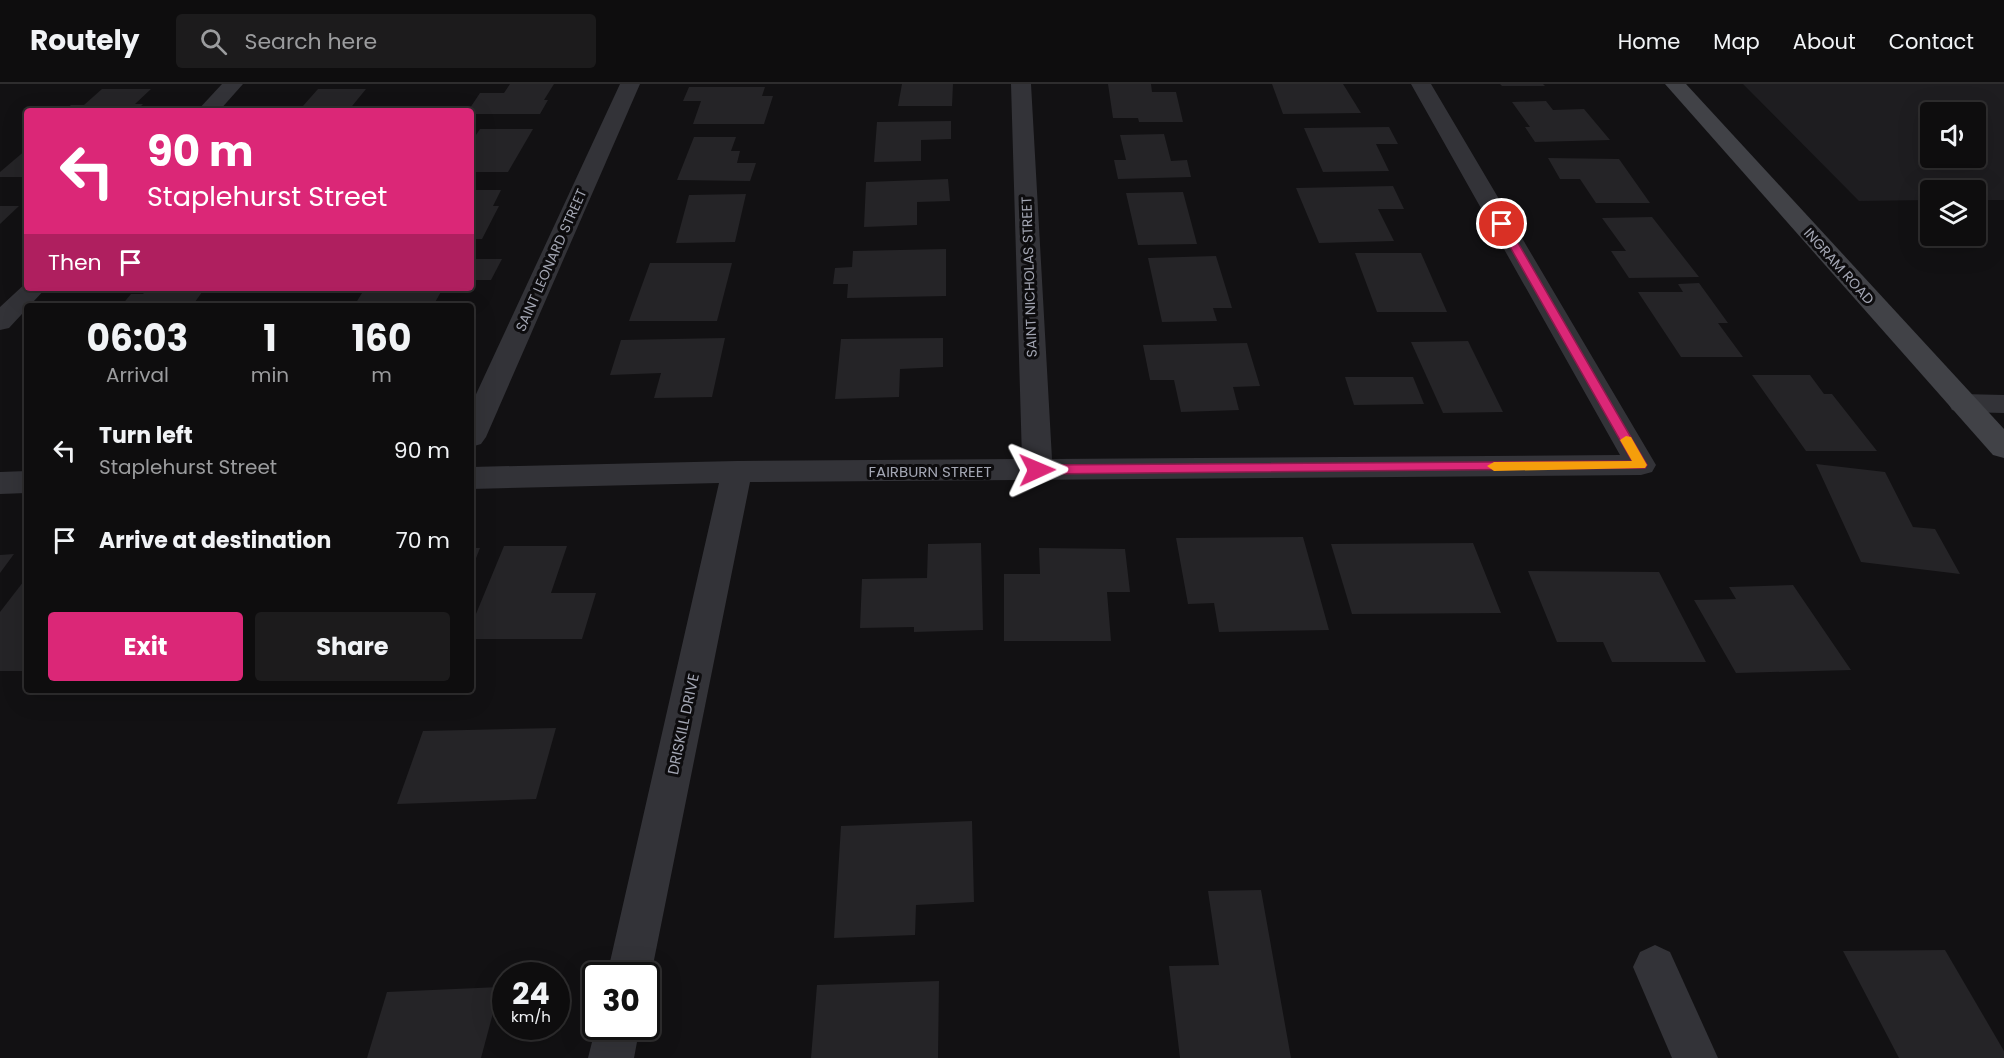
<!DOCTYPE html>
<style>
:root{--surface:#0e0d0e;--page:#1c1b1c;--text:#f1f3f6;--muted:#9b9c9e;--line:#2e2d2e;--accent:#db2777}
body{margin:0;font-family:Poppins,sans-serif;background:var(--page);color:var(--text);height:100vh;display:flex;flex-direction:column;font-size:22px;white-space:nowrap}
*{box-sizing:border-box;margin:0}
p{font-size:20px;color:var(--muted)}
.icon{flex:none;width:33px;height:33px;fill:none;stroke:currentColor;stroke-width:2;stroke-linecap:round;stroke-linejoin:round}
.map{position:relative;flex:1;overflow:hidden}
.details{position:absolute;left:24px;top:219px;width:450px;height:390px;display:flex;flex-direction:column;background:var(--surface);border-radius:6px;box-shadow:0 6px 24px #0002,0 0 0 2px var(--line)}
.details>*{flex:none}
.hud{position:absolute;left:24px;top:24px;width:450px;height:183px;border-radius:6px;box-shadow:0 6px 24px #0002,0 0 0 2px var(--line);background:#db2777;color:#fff;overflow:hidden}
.controls{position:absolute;left:1920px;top:18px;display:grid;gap:12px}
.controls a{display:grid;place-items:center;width:66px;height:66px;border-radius:6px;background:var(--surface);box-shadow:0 6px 24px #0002,0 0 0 2px var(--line);font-size:30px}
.speed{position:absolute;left:492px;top:878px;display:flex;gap:12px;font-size:30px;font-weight:700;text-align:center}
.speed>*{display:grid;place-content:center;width:78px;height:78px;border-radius:50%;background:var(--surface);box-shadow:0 6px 24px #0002,0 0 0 2px var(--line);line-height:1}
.speed small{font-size:15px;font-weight:400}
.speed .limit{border:3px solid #111;border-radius:9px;background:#fff;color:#111}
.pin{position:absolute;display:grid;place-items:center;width:51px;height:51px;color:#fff;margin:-26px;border:3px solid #fff;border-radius:50%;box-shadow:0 2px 6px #0007}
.me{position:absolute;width:66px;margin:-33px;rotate:89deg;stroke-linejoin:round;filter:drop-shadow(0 0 4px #0008)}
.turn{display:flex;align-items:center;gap:21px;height:126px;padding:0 24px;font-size:27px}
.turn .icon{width:78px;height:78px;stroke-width:2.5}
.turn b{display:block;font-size:42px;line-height:51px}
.then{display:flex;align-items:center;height:57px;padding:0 24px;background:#0003;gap:12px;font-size:22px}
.eta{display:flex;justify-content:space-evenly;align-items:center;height:102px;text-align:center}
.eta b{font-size:36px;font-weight:700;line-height:42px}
.button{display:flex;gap:12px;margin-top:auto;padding:12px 24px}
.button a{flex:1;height:69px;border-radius:6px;background:var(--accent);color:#fff;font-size:24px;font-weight:700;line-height:69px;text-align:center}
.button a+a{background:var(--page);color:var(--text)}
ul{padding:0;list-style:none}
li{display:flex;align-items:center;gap:18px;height:90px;padding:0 24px}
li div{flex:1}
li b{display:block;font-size:22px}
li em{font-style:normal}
header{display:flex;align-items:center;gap:36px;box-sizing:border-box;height:84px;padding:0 30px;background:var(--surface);border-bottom:2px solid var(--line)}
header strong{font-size:28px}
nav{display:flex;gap:33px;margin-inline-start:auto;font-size:21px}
.search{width:420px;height:54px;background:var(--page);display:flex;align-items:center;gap:15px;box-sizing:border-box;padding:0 21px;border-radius:6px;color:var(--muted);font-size:22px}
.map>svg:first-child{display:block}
.built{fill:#1e1d20;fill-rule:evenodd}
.building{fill:#252427}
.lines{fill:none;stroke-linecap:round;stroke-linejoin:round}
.street{fill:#333338;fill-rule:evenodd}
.secondary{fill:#414247;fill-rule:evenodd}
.route{fill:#db2777;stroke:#8e194d;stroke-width:1.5}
.slow{fill:#f59e0b}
.labels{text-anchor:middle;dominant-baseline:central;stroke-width:6;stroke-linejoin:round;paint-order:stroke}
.far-street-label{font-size:14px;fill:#a3a6b3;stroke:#0d0c0e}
.street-label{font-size:15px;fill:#a3a6b3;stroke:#0d0c0e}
</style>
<header>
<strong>Routely</strong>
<div class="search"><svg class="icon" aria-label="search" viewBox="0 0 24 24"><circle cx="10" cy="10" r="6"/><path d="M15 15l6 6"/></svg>Search here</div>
<nav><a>Home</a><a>Map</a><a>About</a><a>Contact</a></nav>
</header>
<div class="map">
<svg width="2004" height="974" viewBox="0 0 2004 974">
<rect width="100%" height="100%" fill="#121113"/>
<path class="built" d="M1743 0H2004V116H1976V106H1930V116L1859 117ZM1930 28H1976V74H1930Z"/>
<g class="building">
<path d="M510 0H554L544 16H548L540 30H471V27H468L480 9H504Z"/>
<path d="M902 0H953L952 22H898Z"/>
<path d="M1108 0H1151L1152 8H1176L1183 38H1139L1138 34H1113Z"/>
<path d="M1272 0H1343L1361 29 1283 30Z"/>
<path d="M1500 0H1543L1545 2H1502Z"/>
<path d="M689 3H765L762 12H773L764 40H693L701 17H683Z"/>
<path d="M102 5H151L135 20H143L136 27H64L71 21H84Z"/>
<path d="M318 5H366L348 27H290L294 22H303Z"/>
<path d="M1546 17 1553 26 1584 25 1610 56 1535 58 1525 43H1530L1512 18Z"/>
<path d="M951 37V55L921 56V77L874 78 877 38Z"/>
<path d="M1389 43 1398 60H1376L1389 87 1323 88 1304 44Z"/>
<path d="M480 45H533L508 88H471V58Z"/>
<path d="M1164 50 1171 77 1187 76 1191 93 1118 95 1114 76H1126L1120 51Z"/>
<path d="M694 53H736L731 67H740L737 79H756L750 97 677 96Z"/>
<path d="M27 65V93H0V88Z"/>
<path d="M1548 74 1619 75 1650 119H1596L1580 95H1560Z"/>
<path d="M948 95 950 117 917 118V141L864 143 866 98Z"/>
<path d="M1393 102 1404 125H1378L1394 157 1319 159 1296 104Z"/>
<path d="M471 106H501L493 122H499L482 155H471Z"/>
<path d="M1183 108 1197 160 1138 161 1126 109Z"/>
<path d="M746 110 735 158 676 159 689 111Z"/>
<path d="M0 122H19L0 140Z"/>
<path d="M1652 133 1699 193 1629 194 1611 167H1626L1602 134Z"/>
<path d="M946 165V212L847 214 848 200H833L835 184 852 183 853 167Z"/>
<path d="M1355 169H1421L1447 228H1377Z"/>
<path d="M1216 172 1232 224H1213L1217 237 1162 238 1148 174Z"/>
<path d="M471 175H502L491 196H471Z"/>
<path d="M650 179H732L717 237H629Z"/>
<path d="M1699 199 1728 239H1718L1743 273H1681L1638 208H1683L1678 200Z"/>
<path d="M148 204H205L192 222H121L131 210H143Z"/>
<path d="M350 204H443L433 222H354L362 209H347Z"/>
<path d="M725 254 712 313 654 314 661 289 610 291 621 256Z"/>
<path d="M943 254V283L900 285 899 313 835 315 841 255Z"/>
<path d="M1468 257 1503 328 1443 329 1411 258Z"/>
<path d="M1247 259 1260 302 1233 303 1239 326 1181 328 1174 296H1150L1143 261Z"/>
<path d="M1752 291H1810L1824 310H1832L1877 367H1806Z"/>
<path d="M1345 293H1413L1424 320 1354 321Z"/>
<path d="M1816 380 1885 388 1913 443 1935 445 1960 490 1861 478Z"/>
<path d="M1303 453 1329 546 1219 548 1214 519 1188 520 1176 454Z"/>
<path d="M981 459 983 546 914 548V543L860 544 862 495 927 494 928 460Z"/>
<path d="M1473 459 1501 529 1352 530 1331 460Z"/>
<path d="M504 462H567L551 509H596L582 555H471V542Z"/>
<path d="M471 464H480L471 487Z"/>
<path d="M1039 464 1125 465 1130 508H1107L1111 557H1004V490H1040Z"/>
<path d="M14 470 0 489V471Z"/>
<path d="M1528 487 1659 488 1706 578H1612L1603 558H1557Z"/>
<path d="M27 493V587H0V528Z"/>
<path d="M1793 501 1851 586 1736 589 1694 516 1736 515 1729 503Z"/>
<path d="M556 644 536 715 397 720 423 647Z"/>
<path d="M972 737 974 818 916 821 915 851 834 854 841 742Z"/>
<path d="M1261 806 1291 974H1180L1169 882 1219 881 1208 807Z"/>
<path d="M1945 866 2004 967V974H1899L1843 867Z"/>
<path d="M939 897 938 974H811L817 901Z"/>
<path d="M500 903 481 974H367L387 908Z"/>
</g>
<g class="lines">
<g class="street">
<path d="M222 0H243L219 27H197Z"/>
<path d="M620 0H640L486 353 481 360 471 363V321Z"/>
<path d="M1011 0H1031L1052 375 1620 371 1411 0H1431L1656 381 1652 388 1641 391 750 398 651 891 646 901V891H607L719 399 471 405V383L737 377 1022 375Z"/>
<path d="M27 198V204H46L9 244 0 246V223Z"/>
<path d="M1962 310 2004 311V329L1962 328 1952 326 1948 319 1952 312Z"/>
<path d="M27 387V409L0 410V388Z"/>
<path d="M1655 861 1670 868 1718 974H1672L1633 883 1640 868Z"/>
<path d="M596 942H640L634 974H588Z"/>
</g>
<path class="secondary" d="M1665 0H1686L2004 345V374L1993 371Z"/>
</g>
<path class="route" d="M1502 137 1507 140 1647 381 1645 384 1037 390 1030 386 1037 381 1632 377 1497 140Z"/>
<path class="slow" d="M1626 352 1631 353 1647 381 1645 384 1494 387 1487 382 1494 378 1632 377 1620 356Z"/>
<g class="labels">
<g class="far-street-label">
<text transform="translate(551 176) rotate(-66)">SAINT LEONARD STREET</text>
<text transform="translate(1839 182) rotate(48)">INGRAM ROAD</text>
<text transform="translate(1029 193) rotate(-92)">SAINT NICHOLAS STREET</text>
</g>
<g class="street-label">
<text x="930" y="387">FAIRBURN STREET</text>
<text transform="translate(683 640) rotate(-78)">DRISKILL DRIVE</text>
</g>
</g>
</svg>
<div class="controls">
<a><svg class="icon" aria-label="sound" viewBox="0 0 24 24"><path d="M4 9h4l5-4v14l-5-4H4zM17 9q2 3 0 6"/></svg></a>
<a><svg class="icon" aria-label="layers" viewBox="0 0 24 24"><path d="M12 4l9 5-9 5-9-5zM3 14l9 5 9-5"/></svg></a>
</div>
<div class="speed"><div>24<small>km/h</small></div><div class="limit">30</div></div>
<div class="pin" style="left:1502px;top:140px;background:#d93025"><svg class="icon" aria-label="arrive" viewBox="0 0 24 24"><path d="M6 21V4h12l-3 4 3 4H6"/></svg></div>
<svg class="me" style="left:1037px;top:386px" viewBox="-20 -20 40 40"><path d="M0-17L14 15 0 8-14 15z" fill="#db2777" stroke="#fff" stroke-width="4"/></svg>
<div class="hud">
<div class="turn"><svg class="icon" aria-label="left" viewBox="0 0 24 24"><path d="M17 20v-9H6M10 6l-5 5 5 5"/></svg><div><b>90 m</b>Staplehurst Street</div></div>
<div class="then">Then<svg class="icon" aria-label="arrive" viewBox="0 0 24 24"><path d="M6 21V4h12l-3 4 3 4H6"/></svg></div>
</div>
<section class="details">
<div class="eta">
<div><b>06:03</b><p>Arrival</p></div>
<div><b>1</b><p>min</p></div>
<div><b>160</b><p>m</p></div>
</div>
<ul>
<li><svg class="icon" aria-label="left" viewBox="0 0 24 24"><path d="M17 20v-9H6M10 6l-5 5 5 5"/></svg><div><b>Turn left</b><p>Staplehurst Street</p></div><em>90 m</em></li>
<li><svg class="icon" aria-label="arrive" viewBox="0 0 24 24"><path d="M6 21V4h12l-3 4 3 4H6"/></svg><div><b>Arrive at destination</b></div><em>70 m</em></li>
</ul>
<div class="button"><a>Exit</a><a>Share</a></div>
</section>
</div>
